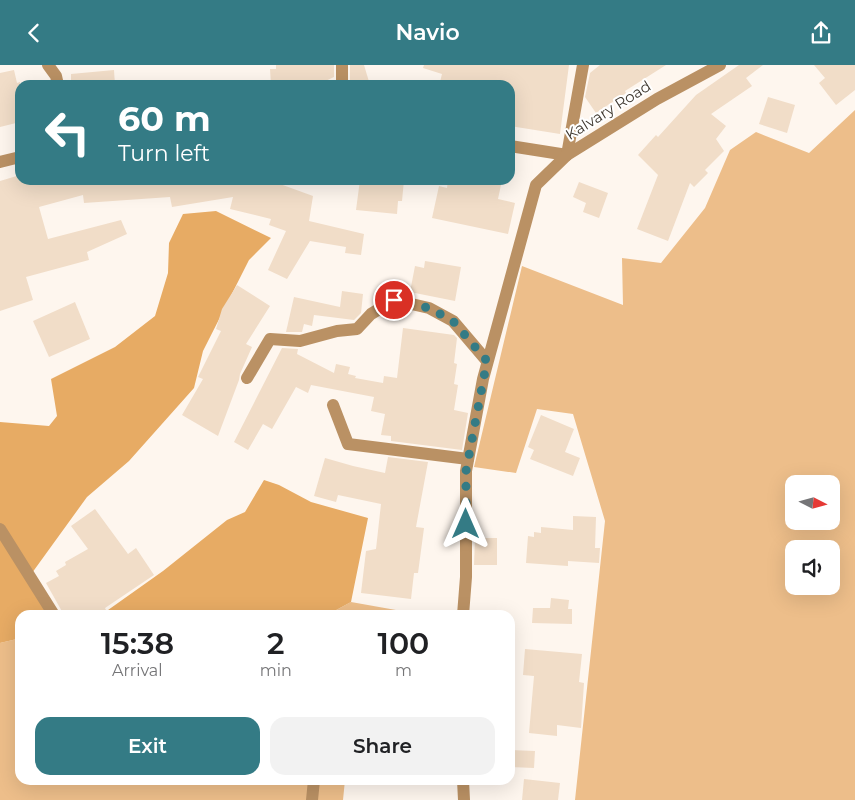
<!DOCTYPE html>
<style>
:root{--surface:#fff;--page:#f2f2f2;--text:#202124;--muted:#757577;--accent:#347b85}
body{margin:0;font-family:Montserrat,sans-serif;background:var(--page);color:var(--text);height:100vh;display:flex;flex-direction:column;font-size:19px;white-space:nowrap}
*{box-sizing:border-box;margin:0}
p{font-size:16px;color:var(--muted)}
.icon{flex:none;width:28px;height:28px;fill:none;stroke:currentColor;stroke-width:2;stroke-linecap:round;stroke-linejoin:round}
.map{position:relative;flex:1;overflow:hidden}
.sheet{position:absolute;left:15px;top:545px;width:500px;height:175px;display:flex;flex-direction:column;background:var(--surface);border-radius:15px;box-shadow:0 5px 20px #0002}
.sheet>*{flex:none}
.guide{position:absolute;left:15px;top:15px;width:500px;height:105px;border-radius:15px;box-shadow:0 5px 20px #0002;background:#347b85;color:#fff;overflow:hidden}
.needle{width:32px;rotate:96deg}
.fabs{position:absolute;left:785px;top:410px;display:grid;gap:10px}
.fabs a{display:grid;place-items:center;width:55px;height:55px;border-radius:10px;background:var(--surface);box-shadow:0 5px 20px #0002;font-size:25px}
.pin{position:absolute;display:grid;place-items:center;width:42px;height:42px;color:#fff;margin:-21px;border:2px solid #fff;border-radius:50%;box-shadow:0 1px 5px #0007}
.me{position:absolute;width:55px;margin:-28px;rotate:0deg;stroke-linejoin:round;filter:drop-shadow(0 0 4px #0008)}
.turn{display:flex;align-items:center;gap:18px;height:105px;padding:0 20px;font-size:22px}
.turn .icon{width:65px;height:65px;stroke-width:2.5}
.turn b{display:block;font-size:35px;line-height:42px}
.eta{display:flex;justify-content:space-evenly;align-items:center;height:85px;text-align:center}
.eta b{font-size:30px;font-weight:600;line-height:35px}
.primary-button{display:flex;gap:10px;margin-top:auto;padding:10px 20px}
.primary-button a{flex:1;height:58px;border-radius:15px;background:var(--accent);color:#fff;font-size:20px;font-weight:600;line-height:58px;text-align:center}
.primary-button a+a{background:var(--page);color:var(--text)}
header{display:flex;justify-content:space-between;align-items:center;height:65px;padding:0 20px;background:var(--accent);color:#fff;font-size:22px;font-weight:600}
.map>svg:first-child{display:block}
.green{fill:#edbe8a;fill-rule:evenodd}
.forest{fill:#e7ab64}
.building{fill:#f1ddc8}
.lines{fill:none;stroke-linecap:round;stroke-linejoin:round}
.minor{stroke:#ba9164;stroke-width:12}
.route{stroke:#347b85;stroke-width:9;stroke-dasharray:0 16.2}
.labels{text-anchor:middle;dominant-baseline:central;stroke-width:4;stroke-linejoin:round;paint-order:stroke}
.street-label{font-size:15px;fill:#3c352c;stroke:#fff}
</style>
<header><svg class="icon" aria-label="back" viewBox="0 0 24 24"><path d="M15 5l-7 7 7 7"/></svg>Navio<svg class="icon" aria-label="share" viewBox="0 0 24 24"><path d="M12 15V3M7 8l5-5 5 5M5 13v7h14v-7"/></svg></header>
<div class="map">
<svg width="855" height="735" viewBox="0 0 855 735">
<rect width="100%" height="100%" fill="#fef6ee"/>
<g class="green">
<path d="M855 45V735H575L605 456 573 349 537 344 516 408 474 402 522 201 623 240 622 193 661 198 705 143 730 85 756 67 809 88ZM794 419H831V456H794ZM794 484H831V521H794Z"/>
<path d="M351 537 424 550H327Z"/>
<path d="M17 574 20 581V715H345L343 735H0V578Z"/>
</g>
<g class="forest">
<path d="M216 146 271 173 249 195 203 286 194 323 129 396 87 432 32 508 55 550H20V581L17 574 0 578V357L49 361 57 351 51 314 115 282 155 251 168 208 169 178 183 149Z"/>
<path d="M264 415 279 420 311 437 368 453 351 537 327 550H101L163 506 227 455 245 447Z"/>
</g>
<g class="building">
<path d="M276 0H334V12L317 20H271L270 4H276Z"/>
<path d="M350 0H364L370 20H350Z"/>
<path d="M424 0H569L560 69 510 61V20H477L461 15 460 20H449L440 17 442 9 423 3Z"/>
<path d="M600 0H666L625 26 626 28 596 48 585 32 590 8Z"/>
<path d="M739 0H763L746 13 752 21 711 49 726 61 716 74 724 86 705 105 708 108 694 122 690 118 668 176 637 164 658 110 638 90 656 70 658 72 696 30Z"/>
<path d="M814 0H855V25L836 40 819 18 825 13Z"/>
<path d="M14 5 17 18 20 17V57L0 62V8Z"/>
<path d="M114 5 115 20H71V9Z"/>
<path d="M768 32 795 40 787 68 759 59Z"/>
<path d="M20 110V115H269L313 131 309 156 364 169 361 190 345 188 346 182 310 176 287 214 268 205 286 166 269 160 271 154 230 144 233 132 172 142 170 132 84 138 83 130 39 142 48 174 121 155 127 169 87 187 89 195 26 212 33 235 0 246V116Z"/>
<path d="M360 115H404L402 136H398L397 149 356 145Z"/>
<path d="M448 115H502L498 134 515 138 508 169 432 153 439 121 447 123Z"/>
<path d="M579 117 608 128 599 153 583 147 586 138 573 132Z"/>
<path d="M425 196 461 202 455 236 410 227 415 201 424 203Z"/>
<path d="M237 220 270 241 246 279 252 282 240 309 239 315 218 371 182 350 203 314 198 312 221 266 216 264 222 244Z"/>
<path d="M342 226 363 229 361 248 354 255 314 250 312 261 304 259 302 267H286L294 232 340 242Z"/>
<path d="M75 237 90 274 49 292 33 256Z"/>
<path d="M403 263 454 270 457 273 454 298 457 299 454 319 458 320 454 345 468 348 462 385 391 376V371L381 370 385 349 371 346 374 332 311 320 308 328 296 322 272 364 263 359 248 385 234 377 282 283 298 284 297 289 334 308 336 299 350 302 348 309 356 311 355 313 383 318 384 311 397 313Z"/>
<path d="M541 350 574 364 565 387 580 393 573 411 530 394 534 385 528 382Z"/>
<path d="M388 392 428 397 416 462 424 463 418 508H414L411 534 361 528 366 486 376 484 381 439 338 430 336 437 314 431 325 393 353 401 385 408Z"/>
<path d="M95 444 128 489 136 483 154 510 105 543 106 545 96 550H64L46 518 59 511 56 506 66 500 65 497 88 484 71 461Z"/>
<path d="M573 451 596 452 595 483H600L599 498 568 496V501L526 498 528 471 534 472V467L541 468V462L573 465Z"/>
<path d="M475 473H497V500H474Z"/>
<path d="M551 533 569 535 568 544H572V559L532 558 533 543H550Z"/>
<path d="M525 584 582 589 579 617 584 618 581 663 557 660V671L529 668 534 611 523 610Z"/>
<path d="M510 685 535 686 534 703 510 702Z"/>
<path d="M524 714 560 718 558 735H522Z"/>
</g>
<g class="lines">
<g class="minor">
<path d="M48 0 56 11 58 20"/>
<path d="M342 0V20"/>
<path d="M510 81 567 90"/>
<path d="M567 90 583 0"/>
<path d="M0 97 20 92"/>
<path d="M247 313 270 274 300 276 337 266 357 264 371 249 394 235 429 243 453 256 487 296"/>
<path d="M333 340 348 379 468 394"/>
<path d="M0 464 54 550"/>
<path d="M463 550 466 512V406L483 314 536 120 567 90 657 34 720 0"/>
<path d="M463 715 464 735"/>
<path d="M312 735 314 715"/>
</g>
</g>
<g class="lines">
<path class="route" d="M394 235 429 243 453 256 487 296 466 406V459"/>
</g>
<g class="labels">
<g class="street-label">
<text transform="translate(608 45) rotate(-32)">Kalvary Road</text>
</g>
</g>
</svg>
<div class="fabs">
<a><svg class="needle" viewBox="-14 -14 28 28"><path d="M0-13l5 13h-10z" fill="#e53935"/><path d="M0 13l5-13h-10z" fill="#757577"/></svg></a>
<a><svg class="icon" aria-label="sound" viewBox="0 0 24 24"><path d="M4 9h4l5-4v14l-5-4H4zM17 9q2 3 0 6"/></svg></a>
</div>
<div class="pin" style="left:394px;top:235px;background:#d93025"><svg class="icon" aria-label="arrive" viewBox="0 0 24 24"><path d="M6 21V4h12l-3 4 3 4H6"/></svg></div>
<svg class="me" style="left:466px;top:459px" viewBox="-20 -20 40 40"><path d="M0-17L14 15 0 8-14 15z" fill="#347b85" stroke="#fff" stroke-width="4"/></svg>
<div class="guide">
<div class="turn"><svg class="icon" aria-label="left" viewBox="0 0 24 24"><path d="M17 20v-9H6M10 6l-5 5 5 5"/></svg><div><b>60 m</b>Turn left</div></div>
</div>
<section class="sheet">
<div class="eta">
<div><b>15:38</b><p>Arrival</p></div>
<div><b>2</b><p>min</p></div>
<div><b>100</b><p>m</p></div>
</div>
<div class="primary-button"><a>Exit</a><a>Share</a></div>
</section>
</div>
